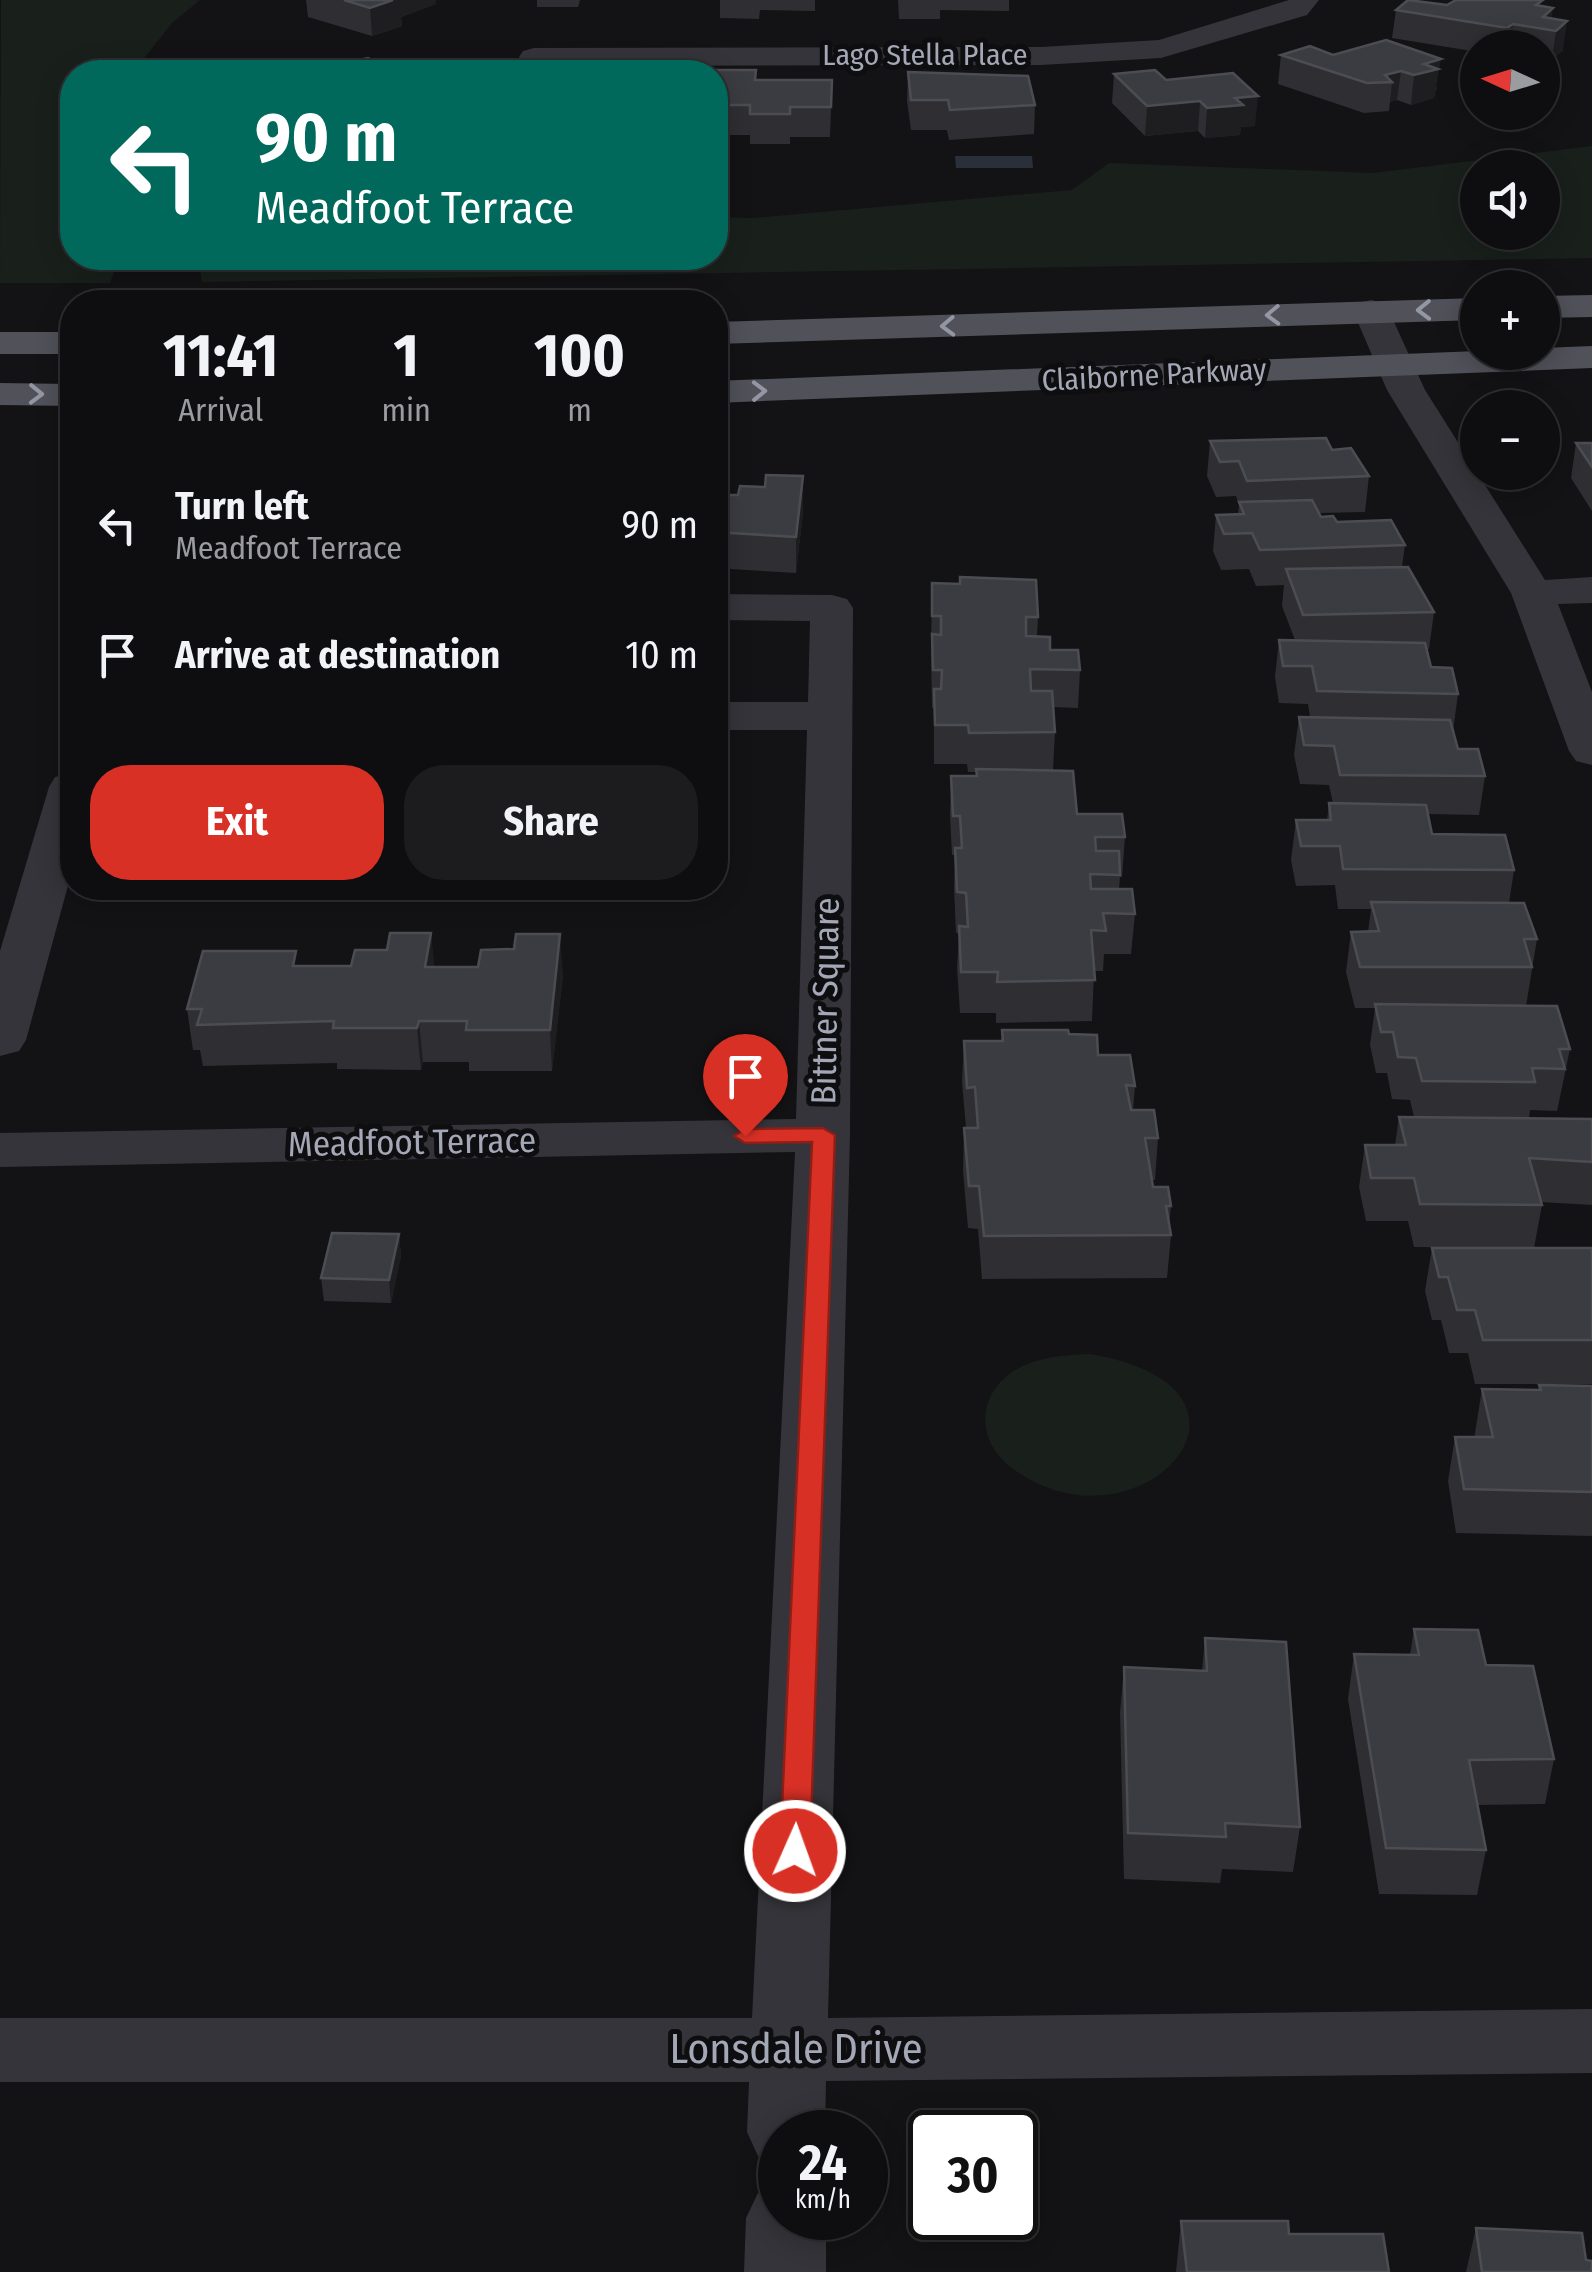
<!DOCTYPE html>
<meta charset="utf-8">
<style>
:root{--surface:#0e0e10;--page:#1c1c1e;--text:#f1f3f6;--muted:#9b9c9f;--line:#2e2e30;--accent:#d93025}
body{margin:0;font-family:"Fira Sans Condensed",sans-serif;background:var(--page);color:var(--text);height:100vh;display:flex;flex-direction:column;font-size:38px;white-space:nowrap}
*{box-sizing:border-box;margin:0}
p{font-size:32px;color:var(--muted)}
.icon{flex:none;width:55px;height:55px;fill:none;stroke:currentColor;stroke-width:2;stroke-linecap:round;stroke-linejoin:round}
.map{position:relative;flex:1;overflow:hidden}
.details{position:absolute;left:60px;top:290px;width:668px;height:610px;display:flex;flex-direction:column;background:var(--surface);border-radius:40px;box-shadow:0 5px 25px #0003,0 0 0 2px var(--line)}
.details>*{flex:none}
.top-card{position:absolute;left:60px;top:60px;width:668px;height:210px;border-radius:40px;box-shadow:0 5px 25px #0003,0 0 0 2px var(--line);background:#00695c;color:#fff;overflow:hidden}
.needle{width:65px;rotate:274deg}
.tools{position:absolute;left:1460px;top:30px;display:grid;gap:20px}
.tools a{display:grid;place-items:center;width:100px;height:100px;border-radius:50%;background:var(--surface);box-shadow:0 5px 25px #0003,0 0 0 2px var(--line);font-size:50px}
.speed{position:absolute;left:758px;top:2110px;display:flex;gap:20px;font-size:50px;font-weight:700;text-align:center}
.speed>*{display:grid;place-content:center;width:130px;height:130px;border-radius:50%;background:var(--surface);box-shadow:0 5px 25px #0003,0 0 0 2px var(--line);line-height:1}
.speed small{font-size:25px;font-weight:400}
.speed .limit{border:5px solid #111;border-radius:15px;background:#fff;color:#111}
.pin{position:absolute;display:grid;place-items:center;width:85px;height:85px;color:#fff;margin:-102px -42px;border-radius:50% 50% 50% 0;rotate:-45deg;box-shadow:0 0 10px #0007}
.pin .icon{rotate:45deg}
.me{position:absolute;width:110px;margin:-55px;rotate:2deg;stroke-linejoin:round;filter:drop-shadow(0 0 8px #0008)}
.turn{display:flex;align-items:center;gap:35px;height:210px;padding:0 30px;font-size:45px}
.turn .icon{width:130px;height:130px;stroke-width:2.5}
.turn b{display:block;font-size:70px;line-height:85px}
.eta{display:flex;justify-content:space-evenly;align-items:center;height:170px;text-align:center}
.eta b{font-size:60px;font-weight:700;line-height:70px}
.action{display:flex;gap:20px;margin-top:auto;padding:20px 30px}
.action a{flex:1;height:115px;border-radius:40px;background:var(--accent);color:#fff;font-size:40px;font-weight:700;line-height:115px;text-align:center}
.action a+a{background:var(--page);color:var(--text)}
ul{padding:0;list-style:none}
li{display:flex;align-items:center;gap:30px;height:130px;padding:0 30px}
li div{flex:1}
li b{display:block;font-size:38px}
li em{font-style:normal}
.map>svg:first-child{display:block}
.green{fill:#19201b;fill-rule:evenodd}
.water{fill:#293039}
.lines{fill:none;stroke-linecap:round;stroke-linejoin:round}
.minor{fill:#34343a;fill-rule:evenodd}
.major{fill:#505159;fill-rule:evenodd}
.wall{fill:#2f2f33}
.shaded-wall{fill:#1e1e21}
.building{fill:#3b3c41;stroke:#4c4d53;stroke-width:2.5}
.oneway{stroke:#9397a3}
.route{fill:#d93025;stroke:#8d1f18;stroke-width:2.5}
.labels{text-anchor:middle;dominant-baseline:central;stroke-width:10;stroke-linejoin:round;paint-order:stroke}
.far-street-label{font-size:30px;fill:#a4a8b6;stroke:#0e0e10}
.street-label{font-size:35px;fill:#a4a8b6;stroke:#0e0e10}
.near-street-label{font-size:42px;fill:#a4a8b6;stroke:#0e0e10}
</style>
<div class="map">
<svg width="1592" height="2272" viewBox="0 0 1592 2272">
<rect width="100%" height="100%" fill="#131315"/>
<g class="green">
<path d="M200 0 172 23 133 72H72V258H119L110 283H0L1 0Z"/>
<path d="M1592 146V258L202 282 198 258H715V217L752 218 1072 190 1109 163 1373 173ZM1478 168H1542V232H1478Z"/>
<path d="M1090 1354C1296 1389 1138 1562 1012 1468 969 1436 980 1381 1030 1363 1050 1356 1069 1355 1090 1354Z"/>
</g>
<path class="water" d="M955 156H1032L1033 168H956Z"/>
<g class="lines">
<g class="minor">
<path d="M1289 0H1319L1307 15 1161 58 1041 65 534 66 523 63 519 57 523 51 534 48 1041 47 1159 40Z"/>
<path d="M1371 300 1384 303 1389 311 1425 390 1545 580 1592 577V603L1558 604 1592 692V765L1576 761 1569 751 1511 593 1387 390 1353 311 1358 303Z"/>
<path d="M715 594 832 595 847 599 853 608 850 1135 828 2018 1592 2009V2073L826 2081 825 2132H780V2163L758 2156 747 2132 749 2082H0V2018H752L795 1152 0 1167V1133L796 1119 807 730H715V702H808L810 621 715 620Z"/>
<path d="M72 773V871L26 1040 19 1051 0 1056V951L49 787 55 777Z"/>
<path d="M780 2185V2218H826V2272H744L746 2218 758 2193Z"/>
</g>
<g class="major">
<path d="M1592 295V317L1542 318V296Z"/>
<path d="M1478 298V320L715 344V322Z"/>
<rect x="0" y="332" width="72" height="22"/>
<path d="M1592 346V368L715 403V381L1478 351 1542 352V348Z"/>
<path d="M0 383 72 384V406L0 405Z"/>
</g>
</g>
<g class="wall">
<path d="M306 0H436V4L401 17 402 26 372 36 308 17Z"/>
<path d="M537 0H580L578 7H537Z"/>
<path d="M720 0H815V11L760 10 759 19 720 18Z"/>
<path d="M898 0H1009V11L940 10V19H899Z"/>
<path d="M1447 5 1544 7 1552 19 1563 50 1552 60 1542 58V48H1478V52L1392 38 1396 10Z"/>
<path d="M1386 40 1437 88 1436 89 1434 98 1411 105 1397 100 1390 102 1389 111 1364 113 1278 84 1281 55H1333Z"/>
<path d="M756 70V80H832L830 137H790V144H750V135H715V80Z"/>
<path d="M908 72 1035 105 1034 134 949 140 947 130H911L907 101Z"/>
<path d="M1114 74 1166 80 1255 126 1241 127 1240 135 1205 138 1198 131 1145 136 1112 103Z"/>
<path d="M1210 441 1332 450 1369 476 1365 512 1319 513 1321 517 1405 545 1402 567 1434 612 1429 649H1427L1431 667 1458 694 1453 731 1458 749 1485 776 1479 815 1428 814 1432 834 1514 870 1509 903 1537 939 1526 1006 1570 1049 1557 1111 1530 1110 1529 1118 1592 1119V1205L1541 1202 1542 1205 1534 1248H1592V1384H1475L1468 1353H1449L1441 1320H1432L1425 1291 1432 1248H1513L1414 1247 1408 1221H1366L1359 1187 1365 1145H1395L1399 1117H1414L1410 1100 1392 1099 1387 1073H1376L1370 1045 1375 1008H1355L1346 972 1351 932H1368L1371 909H1338L1335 885 1296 886 1291 860 1296 820H1327L1329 803H1333L1329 785 1300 784 1294 755 1299 717H1310L1308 704 1279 703 1275 677 1279 640H1295L1282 606 1284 585 1256 586 1249 569 1221 570 1213 551 1216 515 1238 514 1239 505 1236 496 1216 497 1207 476Z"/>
<path d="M1576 443H1592V511L1571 478Z"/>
<path d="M803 476V512L796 573 715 568V495H738Z"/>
<path d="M932 583 1038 617 1037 636 1050 650 1080 670 1078 708 1053 707 1055 732 1053 770 1077 814 1125 837 1122 877H1120L1119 889 1135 914 1131 954H1104L1103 971H1094L1092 1021 996 1023V1013H960L957 967 959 933H956L954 888 955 855H952L950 815 951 776H976V772H968L967 764H934V708H932L931 653Z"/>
<path d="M431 933 434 967 563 975 552 1071H469V1062H423L421 1070 337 1069V1063L203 1066 200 1050H193L187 1009 297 966H351L387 950Z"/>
<path d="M1002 1030 1069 1034 1098 1055 1135 1086 1133 1110 1158 1138 1155 1180H1152L1153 1187 1171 1206 1169 1226 1171 1235 1167 1278 982 1279 978 1229 968 1228 963 1171 964 1128H966L962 1082 964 1041H1001Z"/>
<path d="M399 1234 401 1256 391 1303 324 1301 321 1278Z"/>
<path d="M1539 1385 1592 1386V1536L1456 1533 1448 1481 1455 1437H1475V1433L1482 1389 1538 1390Z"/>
<path d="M1414 1629 1486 1665 1554 1759 1545 1804 1477 1805 1486 1850 1477 1895 1379 1894 1348 1699 1354 1654 1410 1655Z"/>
<path d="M1205 1638 1300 1827 1293 1872 1222 1869 1220 1883 1124 1879 1120 1712 1124 1667 1202 1671Z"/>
<path d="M1181 2221 1289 2234 1389 2272H1176Z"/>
<path d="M1476 2228 1586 2260 1592 2272H1466Z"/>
</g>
<g class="shaded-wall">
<path d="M388 0H436V4L401 17 402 26 372 36 370 8Z"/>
<path d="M1553 8 1550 30 1543 17Z"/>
<path d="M1567 21 1563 50 1552 60 1556 31Z"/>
<path d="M1513 24 1510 48H1504L1507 28Z"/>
<path d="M1441 59 1434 98 1411 105 1414 75 1424 64Z"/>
<path d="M1401 71 1397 100 1390 102 1392 82 1385 75Z"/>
<path d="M1258 96 1255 126 1241 127 1240 135 1205 138 1207 108 1235 98Z"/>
<path d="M1200 101 1198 131 1145 136 1147 106Z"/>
<path d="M803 476V512L796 573V537Z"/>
<path d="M431 933 435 974 425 967Z"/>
<path d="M560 934 563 975 552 1071 550 1030Z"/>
<path d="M419 1021 423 1062 421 1070 417 1028Z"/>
<path d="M399 1234 401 1256 391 1303 389 1280Z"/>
</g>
<g class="building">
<path d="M344 0H393L370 8Z"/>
<path d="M1408 0 1447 5 1456 0H1543L1536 5 1553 8 1543 17 1567 21 1556 31 1513 24 1507 28 1396 10Z"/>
<path d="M1386 40 1441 59 1424 64 1438 69 1414 75 1401 71 1385 75 1392 82 1367 83 1281 55 1310 46 1333 55Z"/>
<path d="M368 58 388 68 370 72H302Z"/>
<path d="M716 70H756L755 80H832L831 107H790V114H750V105H715Z"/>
<path d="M1155 70 1166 80 1233 73 1258 96 1235 98 1243 105 1207 108 1200 101 1147 106 1114 74Z"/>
<path d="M908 72 1028 76 1035 105 950 110 948 100H911Z"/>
<path d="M1326 438 1332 450 1351 448 1369 476 1247 481 1239 461 1220 462 1210 441Z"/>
<path d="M1576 443H1592V467Z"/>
<path d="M766 475 803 476 796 537 715 532V495H738L740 486 765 487Z"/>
<path d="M1312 500 1321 517 1333 516 1337 522 1391 520 1405 545 1260 550 1252 533 1224 534 1216 515 1244 514 1239 502Z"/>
<path d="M1408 567 1434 612 1303 615 1286 569Z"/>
<path d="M960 577 1036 580 1038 617H1026V636L1050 637V650H1078L1080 670 1030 669 1031 691H1052L1055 732 969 733 968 725H935L934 689H941L942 670H933L932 634 941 635V616H932V583L960 584Z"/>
<path d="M1279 640 1425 643 1431 667 1452 668 1458 694 1317 691 1312 666H1283Z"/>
<path d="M1299 717 1450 720 1458 749H1478L1485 776 1340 775 1334 746 1304 745Z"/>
<path d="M976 769 1073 771 1077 814H1122L1125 837H1095L1096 851H1119L1120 875 1090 874 1091 889H1132L1135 914 1103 913 1106 931 1091 930 1095 980 997 982 998 972H961L959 926 968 927 966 893 957 892 955 848H962L960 816H953L951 776H977Z"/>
<path d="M1329 803 1426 805 1432 834 1505 835 1514 870 1343 869 1340 846H1301L1296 820H1331Z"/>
<path d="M1371 902 1524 903 1537 939H1524L1532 967H1360L1351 932 1379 931Z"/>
<path d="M390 933H431L425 967H478L481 950 514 949 516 934H560L550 1030H466L467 1021H419L417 1028H333L334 1021 197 1025 202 1009H187L203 951H296L293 966H351L355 950H387Z"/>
<path d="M1375 1004 1557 1006 1570 1049H1559L1565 1069 1532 1068 1535 1082 1422 1081 1416 1058 1398 1057 1393 1032H1381Z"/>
<path d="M1002 1030H1068L1069 1034 1097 1035 1098 1055H1130L1135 1086 1126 1085 1131 1110H1154L1158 1138H1145L1153 1187H1168L1171 1206H1166L1171 1235 984 1236 979 1186H969L964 1128H978L975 1087 967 1088 964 1041H1003Z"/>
<path d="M1399 1117 1592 1119V1162L1529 1158 1542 1205 1420 1204 1414 1178H1371L1365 1145H1406Z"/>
<path d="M332 1233 399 1234 389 1280 321 1278Z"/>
<path d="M1432 1248H1592V1340H1483L1475 1310H1457L1448 1277H1439Z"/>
<path d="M1539 1385 1592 1386V1492L1464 1489 1455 1437H1493L1482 1389 1541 1390Z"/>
<path d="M1414 1629 1478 1630 1486 1665 1533 1666 1554 1759 1469 1760 1486 1850 1386 1848 1354 1654 1419 1655Z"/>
<path d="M1205 1638 1286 1642 1300 1827 1225 1823 1226 1837 1128 1833 1124 1667 1207 1671Z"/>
<path d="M1181 2221H1288L1289 2234H1383L1389 2272H1187Z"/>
<path d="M1476 2228 1582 2233 1586 2260 1592 2261V2272H1482Z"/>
</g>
<defs><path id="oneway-chevron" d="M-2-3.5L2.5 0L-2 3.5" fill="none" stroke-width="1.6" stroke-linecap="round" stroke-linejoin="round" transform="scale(2.5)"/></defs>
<g class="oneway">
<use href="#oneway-chevron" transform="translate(1424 310) rotate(179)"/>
<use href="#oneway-chevron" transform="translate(1273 315) rotate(178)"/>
<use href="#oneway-chevron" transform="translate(948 326) rotate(178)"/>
<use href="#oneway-chevron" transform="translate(759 391) rotate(-1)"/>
<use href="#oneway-chevron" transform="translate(36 394) rotate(1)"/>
</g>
<path class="route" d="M823 1128 835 1135 810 1851 805 1859 795 1863 785 1859 780 1851 812 1142 745 1143 734 1136 745 1129Z"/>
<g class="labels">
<g class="far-street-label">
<text x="925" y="55">Lago Stella Place</text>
<text transform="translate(1154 375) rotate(-3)">Claiborne Parkway</text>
</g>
<g class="street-label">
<text transform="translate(825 1001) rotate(-89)">Bittner Square</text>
<text transform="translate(412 1142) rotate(-1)">Meadfoot Terrace</text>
</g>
<g class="near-street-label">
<text x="796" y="2049">Lonsdale Drive</text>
</g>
</g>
</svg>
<div class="tools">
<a><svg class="needle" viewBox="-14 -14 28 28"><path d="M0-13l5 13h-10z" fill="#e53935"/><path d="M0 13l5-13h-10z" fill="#9b9c9f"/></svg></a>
<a><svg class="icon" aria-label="sound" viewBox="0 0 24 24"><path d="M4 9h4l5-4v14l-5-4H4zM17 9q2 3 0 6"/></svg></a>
<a>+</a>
<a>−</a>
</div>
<div class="speed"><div>24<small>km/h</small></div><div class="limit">30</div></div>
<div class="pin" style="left:745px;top:1136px;background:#d93025"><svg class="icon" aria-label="arrive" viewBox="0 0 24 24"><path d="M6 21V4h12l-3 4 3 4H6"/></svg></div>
<svg class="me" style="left:795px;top:1851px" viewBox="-20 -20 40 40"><circle r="17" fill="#d93025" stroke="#fff" stroke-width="3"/><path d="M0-11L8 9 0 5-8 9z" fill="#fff"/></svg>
<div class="top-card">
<div class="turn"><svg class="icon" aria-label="left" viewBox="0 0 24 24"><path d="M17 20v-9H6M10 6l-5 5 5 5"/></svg><div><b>90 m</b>Meadfoot Terrace</div></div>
</div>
<section class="details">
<div class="eta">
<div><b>11:41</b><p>Arrival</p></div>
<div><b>1</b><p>min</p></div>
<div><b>100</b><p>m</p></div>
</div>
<ul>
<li><svg class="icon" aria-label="left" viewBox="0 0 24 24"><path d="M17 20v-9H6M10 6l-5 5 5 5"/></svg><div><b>Turn left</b><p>Meadfoot Terrace</p></div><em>90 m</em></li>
<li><svg class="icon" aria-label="arrive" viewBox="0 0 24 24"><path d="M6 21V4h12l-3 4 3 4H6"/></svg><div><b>Arrive at destination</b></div><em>10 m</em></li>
</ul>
<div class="action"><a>Exit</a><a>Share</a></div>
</section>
</div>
